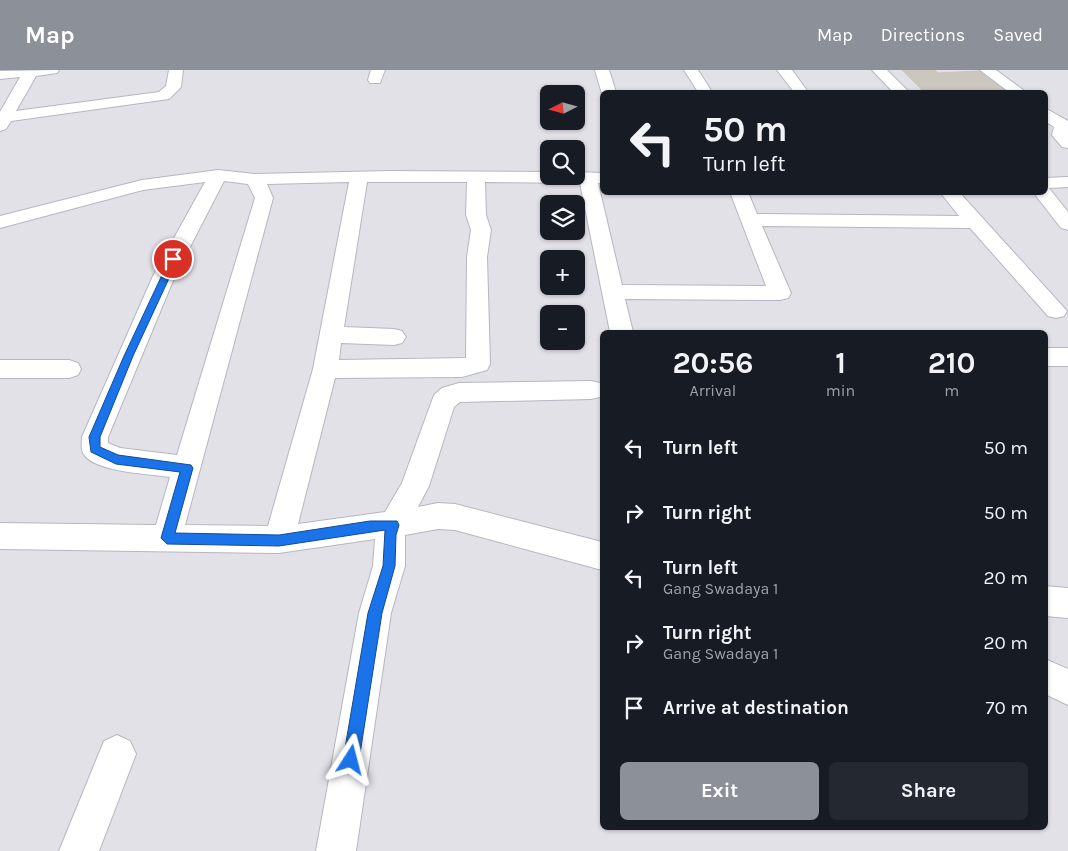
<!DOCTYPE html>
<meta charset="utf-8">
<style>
:root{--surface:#171b24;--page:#242831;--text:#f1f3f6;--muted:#9ea1a6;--accent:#8c9099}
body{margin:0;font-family:Karla,sans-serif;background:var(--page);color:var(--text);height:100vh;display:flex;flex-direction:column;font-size:19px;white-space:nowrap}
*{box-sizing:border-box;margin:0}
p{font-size:16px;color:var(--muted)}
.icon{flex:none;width:28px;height:28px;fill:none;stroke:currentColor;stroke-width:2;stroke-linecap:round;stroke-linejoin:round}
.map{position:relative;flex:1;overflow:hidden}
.drawer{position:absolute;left:600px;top:260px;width:448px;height:500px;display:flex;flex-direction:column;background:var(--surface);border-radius:8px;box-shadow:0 1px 4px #0004}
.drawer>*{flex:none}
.top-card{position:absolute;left:600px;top:20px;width:448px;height:105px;border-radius:8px;box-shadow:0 1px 4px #0004;background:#171b24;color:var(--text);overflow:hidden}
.needle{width:32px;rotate:264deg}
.tools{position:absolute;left:540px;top:15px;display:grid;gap:10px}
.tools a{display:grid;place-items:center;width:45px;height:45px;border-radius:8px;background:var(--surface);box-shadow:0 1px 4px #0004;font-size:25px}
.pin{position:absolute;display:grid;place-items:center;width:42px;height:42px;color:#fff;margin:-21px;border:2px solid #fff;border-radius:50%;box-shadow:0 1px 5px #0007}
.me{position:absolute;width:55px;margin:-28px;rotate:9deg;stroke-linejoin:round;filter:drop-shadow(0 0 4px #0008)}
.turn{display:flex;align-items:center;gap:18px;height:105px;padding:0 20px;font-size:22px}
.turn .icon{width:65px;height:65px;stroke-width:2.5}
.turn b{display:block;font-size:35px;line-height:42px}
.eta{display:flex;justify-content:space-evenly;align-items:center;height:85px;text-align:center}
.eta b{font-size:30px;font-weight:700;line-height:35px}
.cta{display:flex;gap:10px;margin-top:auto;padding:10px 20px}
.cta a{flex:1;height:58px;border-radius:8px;background:var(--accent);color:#fff;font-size:20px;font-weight:700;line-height:58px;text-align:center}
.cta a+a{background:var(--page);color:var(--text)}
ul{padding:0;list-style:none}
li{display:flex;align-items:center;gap:15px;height:65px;padding:0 20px}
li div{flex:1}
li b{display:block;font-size:19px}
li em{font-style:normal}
header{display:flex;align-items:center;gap:30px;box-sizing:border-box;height:70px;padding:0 25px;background:var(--accent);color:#fff}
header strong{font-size:24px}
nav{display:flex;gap:28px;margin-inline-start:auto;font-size:18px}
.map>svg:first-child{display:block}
.industrial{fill:#e3e1e8;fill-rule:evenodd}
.building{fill:#cbc7bf;stroke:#cbc5ba}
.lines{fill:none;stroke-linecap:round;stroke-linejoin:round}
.minor-casing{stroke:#b4b7c1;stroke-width:2}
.minor{fill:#fff;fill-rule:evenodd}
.route{fill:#1a73e8;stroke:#114b97}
</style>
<header>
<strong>Map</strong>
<nav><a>Map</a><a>Directions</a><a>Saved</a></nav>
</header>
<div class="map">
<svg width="1068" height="781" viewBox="0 0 1068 781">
<rect width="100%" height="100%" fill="#efe9e1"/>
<path class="industrial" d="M0 0H1068V781H0ZM602 22H1045V122H602ZM549 24H576V51H549ZM549 79H576V106H549ZM549 134H576V161H549ZM549 189H576V216H549ZM549 244H576V271H549ZM602 262H1045V758H602Z"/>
<path class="building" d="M902 0H935L938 3 979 1 1007 22H924Z"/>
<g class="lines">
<defs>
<g id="minor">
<path d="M59 0 57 3 36 6 16 41 159 22 166 16 169 0H183L181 17 169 29 11 51 6 59 0 61V42L20 7 0 9V1Z"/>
<path d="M371 0H385L380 13H370L368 10Z"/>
<path d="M595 0H609L616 22 602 24Z"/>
<path d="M684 0H698L712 22H698Z"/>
<path d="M777 0H792L808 22H794Z"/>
<path d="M872 0H887L909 22H893Z"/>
<path d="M980 0H996L1026 22H1009Z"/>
<path d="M1045 38 1068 51V78L1062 77 1052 65 1054 57 1045 51Z"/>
<path d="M218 100 255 104 390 101 549 102V106H576V102L602 103V113H598L622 215 766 216 730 122H748L757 144 959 146 940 122H959L1067 241 1064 246 1056 248 1048 246 970 158 762 156 791 223 788 228 780 230 625 229 633 262H610L580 113 485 112 486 145 491 160 487 187 490 294 487 300 462 307 335 308 298 454 385 442 402 413 434 325 442 318 459 313 591 311 600 313 602 318 600 327 591 329 460 332 454 337 429 416 418 437 438 433 455 434 602 472V500L455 460 438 459 405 465V496L391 543 356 781H316L359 543 373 496 375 469 279 483 0 479V453L156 455 170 407C150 404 98 402 85 386 80 380 82 373 82 367L153 206 205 112 143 120 0 158V146L142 110ZM224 111 248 114 255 128 177 385 120 378 108 373V367L175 206ZM349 112 313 299 268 456 185 455 273 128 267 114ZM367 112H467L466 145 471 160 467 187 466 288 339 290 341 273 394 275 402 273 406 267 402 261 394 259 344 257Z"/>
<path d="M1068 107V117L1049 118 1068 142V160L1061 158 1033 122H1045V108Z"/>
<rect x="1045" y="278" width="23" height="18"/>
<path d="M0 290H69L78 293 81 299 78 305 69 308H0Z"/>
<path d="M1045 516 1068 518V548L1045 546Z"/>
<path d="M1045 589 1068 599V635L1045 624Z"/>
<path d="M117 665 130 671 136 684 99 781H59L104 671Z"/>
</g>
</defs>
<use href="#minor" class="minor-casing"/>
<use href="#minor" class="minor"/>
</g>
<path class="route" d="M170 188 178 189 133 286 100 367V377L118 385 191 395 193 398 175 463 279 465 370 451H397L399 455 396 465 395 496 382 543 359 690 357 695 351 697 346 695 343 690 368 543 383 496 385 460 279 476 167 474 161 468 180 402 116 394 91 382 89 367 124 286Z"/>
</svg>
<div class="tools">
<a><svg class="needle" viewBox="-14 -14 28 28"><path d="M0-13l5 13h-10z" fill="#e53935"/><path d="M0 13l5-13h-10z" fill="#9ea1a6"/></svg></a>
<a><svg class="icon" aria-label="search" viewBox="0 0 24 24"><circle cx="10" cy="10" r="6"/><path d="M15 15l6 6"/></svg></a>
<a><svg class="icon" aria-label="layers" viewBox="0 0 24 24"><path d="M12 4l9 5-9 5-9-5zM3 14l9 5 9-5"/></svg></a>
<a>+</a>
<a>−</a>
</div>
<div class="pin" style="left:173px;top:189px;background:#d93025"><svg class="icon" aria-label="arrive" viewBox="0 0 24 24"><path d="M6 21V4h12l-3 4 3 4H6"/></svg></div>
<svg class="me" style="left:351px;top:690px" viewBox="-20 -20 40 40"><path d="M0-17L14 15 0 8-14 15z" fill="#1a73e8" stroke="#fff" stroke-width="4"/></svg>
<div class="top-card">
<div class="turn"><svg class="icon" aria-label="left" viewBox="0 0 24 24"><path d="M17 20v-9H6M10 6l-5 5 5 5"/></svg><div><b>50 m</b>Turn left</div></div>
</div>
<section class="drawer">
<div class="eta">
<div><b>20:56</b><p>Arrival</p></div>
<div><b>1</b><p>min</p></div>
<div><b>210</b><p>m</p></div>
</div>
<ul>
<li><svg class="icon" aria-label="left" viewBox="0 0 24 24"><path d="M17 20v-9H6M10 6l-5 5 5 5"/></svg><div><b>Turn left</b></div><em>50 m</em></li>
<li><svg class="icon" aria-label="right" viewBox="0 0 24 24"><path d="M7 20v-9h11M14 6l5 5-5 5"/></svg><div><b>Turn right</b></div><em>50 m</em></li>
<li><svg class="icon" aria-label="left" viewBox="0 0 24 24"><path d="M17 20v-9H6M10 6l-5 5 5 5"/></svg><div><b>Turn left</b><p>Gang Swadaya 1</p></div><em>20 m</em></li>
<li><svg class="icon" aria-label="right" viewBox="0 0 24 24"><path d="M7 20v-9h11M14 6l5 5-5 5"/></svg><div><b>Turn right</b><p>Gang Swadaya 1</p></div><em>20 m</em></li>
<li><svg class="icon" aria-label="arrive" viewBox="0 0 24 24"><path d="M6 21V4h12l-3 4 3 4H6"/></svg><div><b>Arrive at destination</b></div><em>70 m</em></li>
</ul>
<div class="cta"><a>Exit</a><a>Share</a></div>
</section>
</div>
